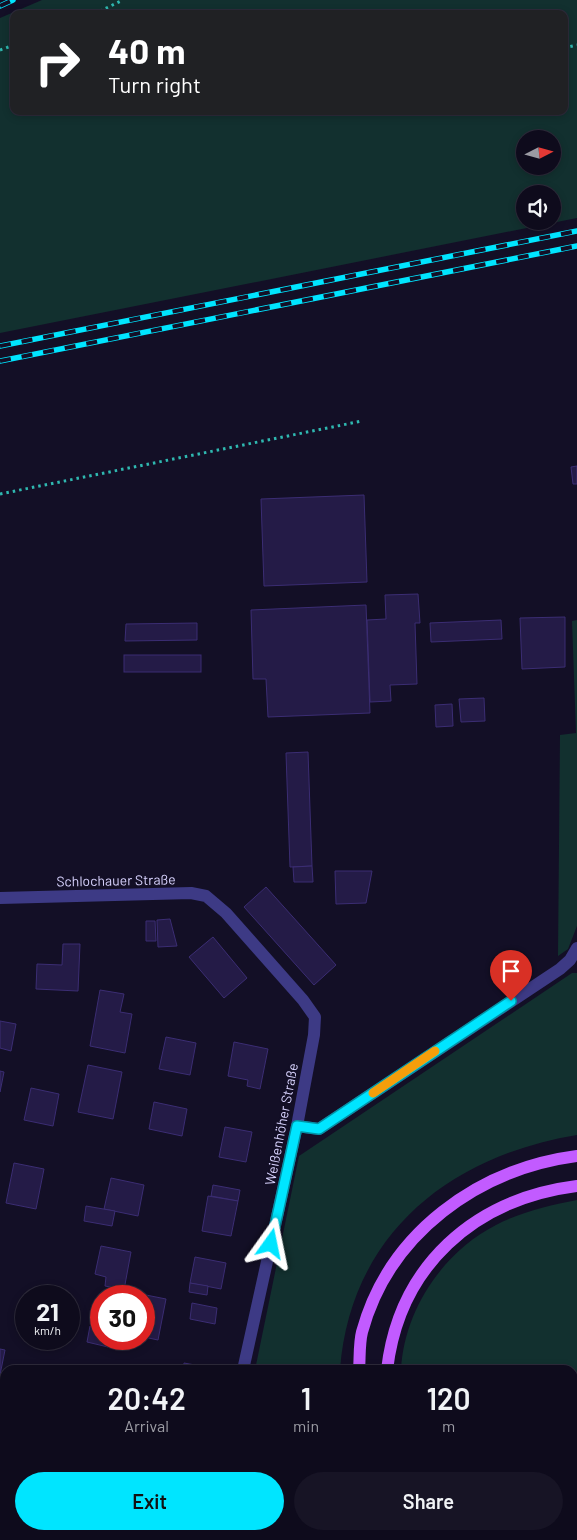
<!DOCTYPE html>
<meta charset="utf-8">
<style>
:root{--surface:#0e0b1c;--page:#171425;--text:#f1f3f6;--muted:#9b9ba3;--line:#2e2b3b;--accent:#00e5ff}
body{margin:0;font-family:Barlow,sans-serif;background:var(--page);color:var(--text);height:100vh;display:flex;flex-direction:column;font-size:19px;white-space:nowrap}
*{box-sizing:border-box;margin:0}
p{font-size:16px;color:var(--muted)}
.icon{flex:none;width:28px;height:28px;fill:none;stroke:currentColor;stroke-width:2;stroke-linecap:round;stroke-linejoin:round}
.map{position:relative;flex:1;overflow:hidden}
.side{position:absolute;left:0px;top:1365px;width:578px;height:175px;display:flex;flex-direction:column;background:var(--surface);border-radius:15px 15px 0 0;box-shadow:0 2px 8px #0003,0 0 0 1px var(--line)}
.side>*{flex:none}
.guide{position:absolute;left:10px;top:10px;width:558px;height:105px;border-radius:10px;box-shadow:0 2px 8px #0003,0 0 0 1px var(--line);background:#202124;color:#fff;overflow:hidden}
.needle{width:32px;rotate:84deg}
.controls{position:absolute;left:516px;top:130px;display:grid;gap:10px}
.controls a{display:grid;place-items:center;width:45px;height:45px;border-radius:50%;background:var(--surface);box-shadow:0 2px 8px #0003,0 0 0 1px var(--line);font-size:25px}
.speed{position:absolute;left:15px;top:1285px;display:flex;gap:10px;font-size:25px;font-weight:700;text-align:center}
.speed>*{display:grid;place-content:center;width:65px;height:65px;border-radius:50%;background:var(--surface);box-shadow:0 2px 8px #0003,0 0 0 1px var(--line);line-height:1}
.speed small{font-size:12px;font-weight:400}
.speed .limit{border:8px solid #d22;background:#fff;color:#111}
.pin{position:absolute;display:grid;place-items:center;width:42px;height:42px;color:#fff;margin:-51px -21px;border-radius:50% 50% 50% 0;rotate:-45deg;box-shadow:0 0 5px #0007}
.pin .icon{rotate:45deg}
.me{position:absolute;width:55px;margin:-28px;rotate:12deg;stroke-linejoin:round;filter:drop-shadow(0 0 4px #0008)}
.turn{display:flex;align-items:center;gap:18px;height:105px;padding:0 15px;font-size:22px}
.turn .icon{width:65px;height:65px;stroke-width:2.5}
.turn b{display:block;font-size:35px;line-height:42px}
.eta{display:flex;justify-content:space-evenly;align-items:center;height:85px;text-align:center}
.eta b{font-size:30px;font-weight:600;line-height:35px}
.primary-button{display:flex;gap:10px;margin-top:auto;padding:10px 15px}
.primary-button a{flex:1;height:58px;border-radius:30px;background:var(--accent);color:#111;font-size:20px;font-weight:600;line-height:58px;text-align:center}
.primary-button a+a{background:var(--page);color:var(--text)}
.map>svg:first-child{display:block}
.green{fill:#12302f;fill-rule:evenodd}
.building{fill:#241b47;stroke:#3b2d73}
.lines{fill:none;stroke-linecap:round;stroke-linejoin:round}
.path{stroke:#2fb8b0;stroke-width:3;stroke-dasharray:2.5 4;stroke-linecap:butt}
.service{stroke:#3d3a85;stroke-width:12}
.minor{stroke:#3d3a85;stroke-width:12}
.primary{stroke:#c25bff;stroke-width:12}
.rail-casing{stroke:#00e5ff;stroke-width:5.5}
.rail{stroke:#130f26;stroke-width:4;stroke-dasharray:11;stroke-linecap:butt}
.route-casing{stroke:#0095a6;stroke-width:12}
.route{stroke:#00e5ff;stroke-width:9}
.slow{stroke:#f59e0b;stroke-width:9}
.labels{text-anchor:middle;dominant-baseline:central;stroke-width:4;stroke-linejoin:round;paint-order:stroke}
.street-label{font-size:14px;fill:#d9d4ff;stroke:#130f26}
</style>
<div class="map">
<svg width="577" height="1540" viewBox="0 0 577 1540">
<rect width="100%" height="100%" fill="#130f26"/>
<g class="green">
<path d="M42 0H577V218L0 333V18ZM14 14H564V111H14ZM525 139H552V166H525ZM525 194H552V221H525Z"/>
<path d="M577 620V926L568 949 558 956 560 735 576 733 572 621Z"/>
<path d="M572 973H577V1135C449 1156 350 1235 340 1370H255L299 1156Z"/>
<path d="M577 1200V1540H507L498 1535H572V1370H401C404 1310 443 1252 496 1225 521 1212 550 1205 577 1200Z"/>
<path d="M222 1535H400L405 1540H221Z"/>
</g>
<g class="building">
<path d="M577 466V484H573L571 467Z"/>
<path d="M364 495 367 582 264 586 261 499Z"/>
<path d="M418 594 420 623H415L417 684 390 685 391 701 370 702 367 620 386 619 385 595Z"/>
<path d="M366 605 370 713 268 717 266 679H253L251 610Z"/>
<path d="M565 617V667L522 669 520 618Z"/>
<path d="M501 620 502 639 431 642 430 623Z"/>
<path d="M197 623V640L125 641 126 624Z"/>
<rect x="124" y="655" width="77" height="17"/>
<path d="M484 698 485 721 461 722 459 699Z"/>
<path d="M452 704 453 726 436 727 435 705Z"/>
<path d="M308 752 312 866 290 867 286 753Z"/>
<path d="M312 866 313 882H294L293 867Z"/>
<path d="M335 871H372L366 903 336 904Z"/>
<path d="M266 887 336 965 314 985 244 907Z"/>
<path d="M170 919 177 946 158 947 157 920Z"/>
<path d="M146 921H155L156 941H146Z"/>
<path d="M213 937 247 978 224 998 189 957Z"/>
<path d="M63 944H80L78 991 36 989 37 964 62 965Z"/>
<path d="M100 990 124 994 120 1012 132 1014 125 1053 90 1046Z"/>
<path d="M0 1021 16 1024 11 1051 0 1048Z"/>
<path d="M166 1037 196 1043 190 1075 159 1069Z"/>
<path d="M234 1042 268 1049 260 1089 247 1086 248 1080 228 1076Z"/>
<path d="M88 1065 122 1072 113 1119 78 1112Z"/>
<path d="M0 1071 4 1072 0 1092Z"/>
<path d="M31 1088 59 1094 53 1126 24 1120Z"/>
<path d="M154 1102 187 1109 182 1136 149 1129Z"/>
<path d="M225 1127 252 1132 246 1162 219 1157Z"/>
<path d="M14 1163 44 1169 36 1209 6 1203Z"/>
<path d="M111 1178 144 1185 138 1216 104 1209Z"/>
<path d="M213 1185 240 1190 238 1201 211 1196Z"/>
<path d="M208 1196 238 1201 231 1236 202 1231Z"/>
<path d="M86 1206 115 1211 112 1226 84 1221Z"/>
<path d="M101 1246 131 1252 124 1290 105 1286 106 1277 95 1274Z"/>
<path d="M195 1257 226 1263 221 1289 190 1283Z"/>
<path d="M190 1283 208 1286 207 1295 189 1292Z"/>
<path d="M121 1290 166 1299 158 1340 144 1337V1296H120Z"/>
<path d="M192 1303 217 1308 215 1324 190 1319Z"/>
<path d="M90 1326 101 1328V1339H109L108 1347 87 1342Z"/>
<path d="M0 1349 5 1350 0 1375Z"/>
<path d="M184 1363 206 1367 205 1370H183Z"/>
<path d="M29 1367 42 1368V1370H29Z"/>
<path d="M74 1536 102 1537V1540H73Z"/>
</g>
<g class="lines">
<g class="path">
<path d="M94 14 123 0"/>
<path d="M564 48 577 45"/>
<path d="M0 50 14 45"/>
<path d="M0 494 362 421"/>
</g>
<path class="service" d="M297 1126 319 1129 560 969 570 960 577 948"/>
<g class="minor">
<path d="M0 898 191 893 206 896 226 913 303 1000 315 1017 314 1035 297 1126 243 1370"/>
<path d="M0 1482H5"/>
<path d="M207 1540 208 1535"/>
</g>
<g class="primary">
<path d="M359 1370C360 1358 359 1344 362 1332 389 1233 478 1169 577 1156"/>
<path d="M387 1370C399 1266 474 1199 577 1186"/>
<path d="M426 1535 432 1540"/>
<path d="M478 1535 487 1540"/>
</g>
<defs>
<g id="rail">
<path d="M0 6 13 0"/>
<path d="M0 346 577 231"/>
<path d="M0 361 577 246"/>
</g>
</defs>
<use href="#rail" class="rail-casing"/>
<use href="#rail" class="rail"/>
</g>
<g class="lines">
<defs>
<path id="route" d="M271 1244 297 1126 319 1129 511 1001"/>
</defs>
<use href="#route" class="route-casing"/>
<use href="#route" class="route"/>
<path class="slow" d="M373 1093 435 1051"/>
</g>
<g class="labels">
<g class="street-label">
<text transform="translate(116 880) rotate(-1)">Schlochauer Straße</text>
<text transform="translate(281 1124) rotate(-79)">Weißenhöher Straße</text>
</g>
</g>
</svg>
<div class="controls">
<a><svg class="needle" viewBox="-14 -14 28 28"><path d="M0-13l5 13h-10z" fill="#e53935"/><path d="M0 13l5-13h-10z" fill="#9b9ba3"/></svg></a>
<a><svg class="icon" aria-label="sound" viewBox="0 0 24 24"><path d="M4 9h4l5-4v14l-5-4H4zM17 9q2 3 0 6"/></svg></a>
</div>
<div class="speed"><div>21<small>km/h</small></div><div class="limit">30</div></div>
<div class="pin" style="left:511px;top:1001px;background:#d93025"><svg class="icon" aria-label="arrive" viewBox="0 0 24 24"><path d="M6 21V4h12l-3 4 3 4H6"/></svg></div>
<svg class="me" style="left:271px;top:1244px" viewBox="-20 -20 40 40"><path d="M0-17L14 15 0 8-14 15z" fill="#00e5ff" stroke="#fff" stroke-width="4"/></svg>
<div class="guide">
<div class="turn"><svg class="icon" aria-label="right" viewBox="0 0 24 24"><path d="M7 20v-9h11M14 6l5 5-5 5"/></svg><div><b>40 m</b>Turn right</div></div>
</div>
<section class="side">
<div class="eta">
<div><b>20:42</b><p>Arrival</p></div>
<div><b>1</b><p>min</p></div>
<div><b>120</b><p>m</p></div>
</div>
<div class="primary-button"><a>Exit</a><a>Share</a></div>
</section>
</div>
